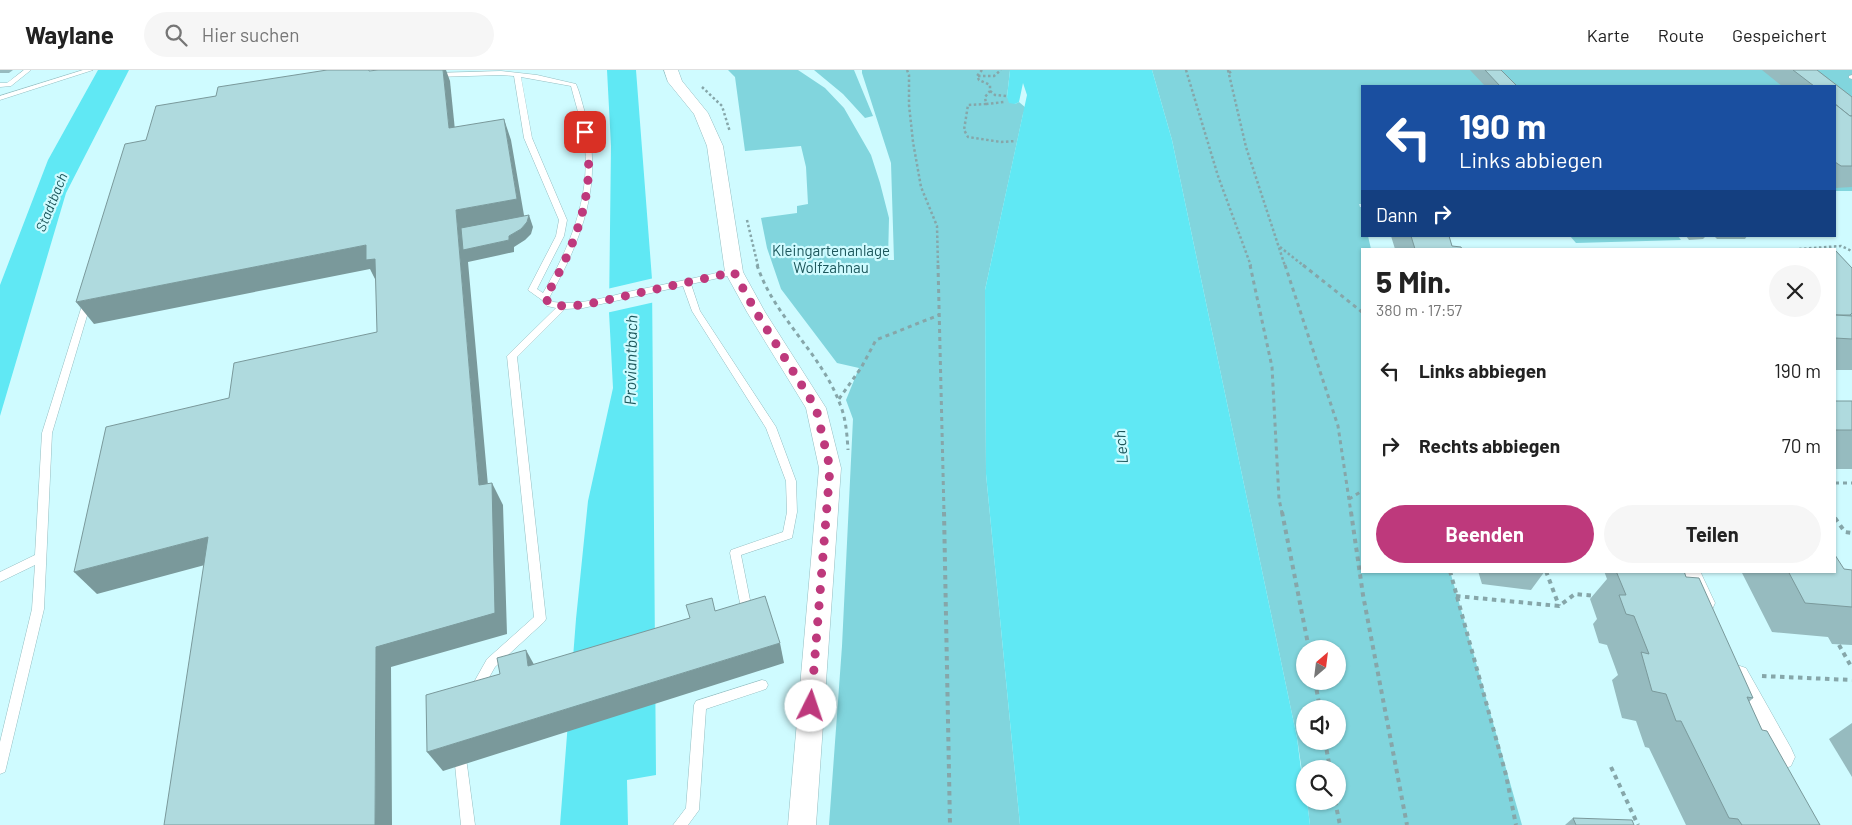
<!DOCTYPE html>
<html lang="de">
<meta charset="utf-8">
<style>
:root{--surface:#fff;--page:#f6f6f6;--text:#222;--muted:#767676;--line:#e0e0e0;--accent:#be397c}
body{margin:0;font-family:Barlow,sans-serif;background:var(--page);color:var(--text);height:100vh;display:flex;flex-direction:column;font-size:19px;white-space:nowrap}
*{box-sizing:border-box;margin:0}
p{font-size:16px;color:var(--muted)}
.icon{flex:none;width:28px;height:28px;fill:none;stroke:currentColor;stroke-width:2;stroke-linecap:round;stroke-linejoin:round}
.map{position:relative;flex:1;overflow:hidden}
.drawer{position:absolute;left:1361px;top:178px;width:475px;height:325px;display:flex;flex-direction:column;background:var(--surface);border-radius:0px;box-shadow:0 1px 4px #0004}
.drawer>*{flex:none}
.hud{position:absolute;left:1361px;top:15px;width:475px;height:152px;border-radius:0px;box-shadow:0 1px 4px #0004;background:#1a4fa0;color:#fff;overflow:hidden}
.needle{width:32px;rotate:28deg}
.controls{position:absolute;left:1296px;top:570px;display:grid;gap:10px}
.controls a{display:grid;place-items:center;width:50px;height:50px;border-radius:50%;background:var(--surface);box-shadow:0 1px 4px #0004;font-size:25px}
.pin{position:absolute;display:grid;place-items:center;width:42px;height:42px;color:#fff;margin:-21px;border-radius:10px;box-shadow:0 2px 8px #0006}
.me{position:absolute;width:55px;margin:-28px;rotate:4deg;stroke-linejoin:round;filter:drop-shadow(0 0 4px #0008)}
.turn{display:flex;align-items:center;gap:18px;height:105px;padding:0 15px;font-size:22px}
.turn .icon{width:65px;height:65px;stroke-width:2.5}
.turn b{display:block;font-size:35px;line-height:42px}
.then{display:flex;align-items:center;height:48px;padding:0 15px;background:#0003;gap:10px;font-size:19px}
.round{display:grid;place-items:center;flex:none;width:52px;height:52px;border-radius:26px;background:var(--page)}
.summary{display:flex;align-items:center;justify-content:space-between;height:85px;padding:0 15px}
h1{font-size:30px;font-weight:700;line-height:38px}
.action{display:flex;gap:10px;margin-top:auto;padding:10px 15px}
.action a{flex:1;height:58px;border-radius:30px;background:var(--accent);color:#fff;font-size:20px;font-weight:700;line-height:58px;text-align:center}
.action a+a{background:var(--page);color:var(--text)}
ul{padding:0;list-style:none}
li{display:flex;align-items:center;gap:15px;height:75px;padding:0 15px}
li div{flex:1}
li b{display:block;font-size:19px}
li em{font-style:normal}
header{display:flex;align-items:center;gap:30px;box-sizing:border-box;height:70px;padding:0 25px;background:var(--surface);border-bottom:1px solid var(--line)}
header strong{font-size:24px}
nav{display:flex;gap:28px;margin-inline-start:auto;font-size:18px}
.search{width:350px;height:45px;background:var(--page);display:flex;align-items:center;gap:12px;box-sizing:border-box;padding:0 18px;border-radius:28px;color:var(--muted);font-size:19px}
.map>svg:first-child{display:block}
.green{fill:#81d5dd;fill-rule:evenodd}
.water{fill:#60e8f4}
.pier{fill:#cffbff}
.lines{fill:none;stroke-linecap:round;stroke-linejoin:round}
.lane-casing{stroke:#94bec2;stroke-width:1}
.street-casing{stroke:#94bec2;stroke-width:1}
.path-far2{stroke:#86a6a9;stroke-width:2.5;stroke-dasharray:2.5 2.5;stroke-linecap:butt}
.path-far1{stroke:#86a6a9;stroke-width:3;stroke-dasharray:4 4;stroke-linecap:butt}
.path{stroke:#86a6a9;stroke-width:4;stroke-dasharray:4.5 4.5;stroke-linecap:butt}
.lane{fill:#fff;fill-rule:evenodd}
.street{fill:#fff;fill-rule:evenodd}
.wall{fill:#96bbbf}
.shaded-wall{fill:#7a999b}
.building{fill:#afdade;stroke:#7a999b}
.route{stroke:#be397c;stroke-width:9;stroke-dasharray:0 16.2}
.labels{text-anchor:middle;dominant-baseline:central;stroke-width:4.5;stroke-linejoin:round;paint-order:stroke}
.far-water-label{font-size:14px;font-style:italic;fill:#1c565b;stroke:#cffbff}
.park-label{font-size:15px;fill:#1d575c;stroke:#cffbff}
.water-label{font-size:16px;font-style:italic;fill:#1c565b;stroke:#cffbff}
</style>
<header>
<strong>Waylane</strong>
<div class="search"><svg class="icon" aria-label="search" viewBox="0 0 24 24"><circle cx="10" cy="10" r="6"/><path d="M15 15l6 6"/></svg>Hier suchen</div>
<nav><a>Karte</a><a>Route</a><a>Gespeichert</a></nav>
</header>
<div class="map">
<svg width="1852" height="755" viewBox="0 0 1852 755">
<rect width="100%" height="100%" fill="#cffbff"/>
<g class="green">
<path d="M728 0H798L825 18 844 38 871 85 880 113 889 148 888 190H894L891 93 862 3V0H1010L1007 27 1015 34 1019 32 1026 38 1023 44 985 220 986 404 1020 755H829L842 576 853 349 846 330 859 298 837 293 781 219 767 178 761 148 797 143V136L808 134 806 97 801 76 745 81 735 7Z"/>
<path d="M814 0H854L873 46 865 48 843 24Z"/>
<path d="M1152 0H1852V121H1835V16H1362V134H1359L1360 137H1362V166H1368L1371 179H1362V501H1450L1522 755H1310L1307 731H1338V699H1305V721L1297 668 1172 70ZM1305 579H1338V611H1305ZM1305 639H1338V671H1305Z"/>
<path d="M1570 166H1678L1681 170 1576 173Z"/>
</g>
<g class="water">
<path d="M98 0H129L66 123 0 346V215L48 90Z"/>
<path d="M607 0H636L652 209 656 705 627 710 628 755H560L576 549 588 431 613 318 609 242 611 76Z"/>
<path d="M1010 0H1152L1172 70 1297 668 1305 731H1307L1310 755H1020L986 404 985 220 1027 25 1023 13 1019 32 1015 34 1009 33 1007 27Z"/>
</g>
<path class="pier" d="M654 208 655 232 606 243 607 219Z"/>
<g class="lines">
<defs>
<g id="lane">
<path d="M24 0H31L11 16 0 17V13H7Z"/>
<path d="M83 0H93L0 30V26Z"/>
<path d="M501 1 537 5 576 14C580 23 582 33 585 43 604 111 583 168 549 228L553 232C580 236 606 227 632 221 667 214 700 207 734 199L737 200V204L691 214 700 241 776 357 796 411 797 442 792 468 741 485 752 540 750 543 746 545 742 543 730 483 731 480 783 462 787 442 786 411 766 358 692 241 683 216 583 238 565 239 517 287 546 549 544 552 495 597 479 625 475 627 471 625 469 621 487 589 534 547 507 286 556 238 547 236 542 230 528 220 556 166 559 150 524 68 514 6 501 5 436 7 433 5 436 3ZM521 7 571 16C576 36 583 56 585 77 590 129 569 179 543 223L537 219 564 166 567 150 532 68Z"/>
<path d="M1852 5V9L1849 8V6Z"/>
<path d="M88 226 92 229 52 363 44 539 6 698 5 702 0 704V672L32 539 35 495 0 512V502L35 485 42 363 84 229Z"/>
<path d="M762 610 766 611 768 615 766 619 706 639 699 740 688 755H673L686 738 694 635 696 631Z"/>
<path d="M461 689 466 691 467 695 475 755H461L455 695 456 691Z"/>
</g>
<g id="street">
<path d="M664 0H678L682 11 708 43 723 76 743 202 765 242 826 338 841 398 816 755H788L819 398 806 338 747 242 725 202 707 76 694 44 668 12Z"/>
<path d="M1676 501H1700L1715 533 1712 540 1703 543 1694 540Z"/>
<path d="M1737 595 1746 598 1791 678 1795 687 1791 696 1781 700 1771 696 1728 614 1724 606 1728 598Z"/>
</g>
</defs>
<use href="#lane" class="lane-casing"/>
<use href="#street" class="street-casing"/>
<g class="path-far2">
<path d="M907 0 909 5V35L913 72 921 117 937 156 938 196"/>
<path d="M982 0 977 6 979 10 990 15V21L985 27 986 34 968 35 964 60 968 67 1001 72 1016 71"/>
<path d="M1186 0 1218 106 1251 196"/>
<path d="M1228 0 1246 77 1285 196"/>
<path d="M1229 3 1233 0"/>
<path d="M978 6H994L1001 0"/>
<path d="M702 17 722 36 730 62"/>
<path d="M990 21 995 25 1006 26"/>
<path d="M986 34 1004 32"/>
<path d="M747 150 758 196"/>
<path d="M1280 177 1304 196"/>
<path d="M1799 179 1841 176 1852 181"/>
</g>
<g class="path-far1">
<path d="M757 195C774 247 821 283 840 334 846 349 847 364 848 380"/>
<path d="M938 195 944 443"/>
<path d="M1250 195 1272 297 1279 429 1282 443"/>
<path d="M1285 195 1338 356 1351 443"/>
<path d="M1303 195 1362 242"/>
<path d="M839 329 861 298 876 270 939 245"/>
<path d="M1835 413H1852"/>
<path d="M1349 429 1362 421"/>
</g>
<g class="path">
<path d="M944 442 950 755"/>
<path d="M1282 442 1309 579"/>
<path d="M1351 442 1363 525 1407 755"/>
<path d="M1835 448 1845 462 1852 463"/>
<path d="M1450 501 1506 705 1516 755"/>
<path d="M1546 501 1559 536"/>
<path d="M1456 526 1559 536 1575 524 1597 526"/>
<path d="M1839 575 1852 598"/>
<path d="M1762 606 1852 610"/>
<path d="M1315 611 1320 639"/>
<path d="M1325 671 1330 699"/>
<path d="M1611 697 1638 755"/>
<path d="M1335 731 1340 755"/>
</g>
<use href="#lane" class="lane"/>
<use href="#street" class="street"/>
</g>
<g class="wall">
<path d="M0 0H13L9 3H0Z"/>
<path d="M1470 0H1501L1517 16H1485Z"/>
<path d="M1762 0H1817L1852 27V117L1835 118V16H1782Z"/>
<path d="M1391 166H1449L1452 176 1462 179H1395Z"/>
<path d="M1686 166H1706L1703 169 1689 170Z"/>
<path d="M1714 166H1747L1745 169H1717Z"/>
<path d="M1835 180 1852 198V300H1835Z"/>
<rect x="1835" y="331" width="17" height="68"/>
<path d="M1844 499 1852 500V575L1832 574 1828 567 1772 562 1741 501H1835Z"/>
<path d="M1478 501H1545L1531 520 1482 514Z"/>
<path d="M1604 501H1685L1684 502 1686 507 1753 628 1749 632 1762 660 1820 755H1686L1649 678 1645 677 1636 651 1622 648 1612 610 1618 605 1607 575 1599 573 1593 554 1597 549 1590 529 1607 509Z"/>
<path d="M1852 653V707L1829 669Z"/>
<path d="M1573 748 1634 755H1565Z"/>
</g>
<g class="shaded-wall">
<path d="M443 0H446L450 11 457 80 449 58Z"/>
<path d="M504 49 511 70 525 151 465 163 467 179 509 170V166L521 159 527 152 529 145 533 157 531 164 525 170 514 177V182L468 192 490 438 479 415 456 140 517 129Z"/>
<path d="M366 175 375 189 377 213 370 199 94 254 76 232Z"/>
<path d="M492 413 503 435 507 564 391 597 392 755H375L376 577Z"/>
<path d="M208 467 227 489 97 524 74 502Z"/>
<path d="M780 573 784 593 443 701 427 682Z"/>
<path d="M526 580 537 600 528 596Z"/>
</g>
<g class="building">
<path d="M327 0H369V1L378 0H443L449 58 504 49 517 129 456 140 479 415 492 413 495 543 376 577 375 755H164L208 467 74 502 106 357 229 328 234 293 377 262 375 189 366 190V175L76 232 125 74 146 70 156 36 216 26 218 17Z"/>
<path d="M1485 0H1501L1517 16H1500Z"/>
<path d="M1793 0H1817L1852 27V46H1850L1835 34V16H1814Z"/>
<path d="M1835 34 1850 46H1852V96H1841L1835 92Z"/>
<path d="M529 145 527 152 521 159 509 166V170L463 180 461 158Z"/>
<path d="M1411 166H1449L1452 176 1461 177 1462 179H1415Z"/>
<path d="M1835 180 1852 198V243L1850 245H1835Z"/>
<path d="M1835 245 1852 246V269L1835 268Z"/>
<rect x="1835" y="331" width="17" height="29"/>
<path d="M1835 485 1844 499 1852 500V537L1805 533 1788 501H1835Z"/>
<path d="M1616 501 1643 502 1642 501H1684L1686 507 1699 508 1753 628 1747 627 1762 660 1767 661 1820 755H1742L1738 749 1729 748 1681 651H1676L1666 624 1652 621 1641 582 1649 584 1634 546 1626 544 1619 525H1626Z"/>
<path d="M765 526 780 573 427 682 426 625 500 604 497 588 526 580 528 596 690 548 686 535 712 528 715 541Z"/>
<path d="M1573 748 1632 750 1634 755H1576Z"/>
</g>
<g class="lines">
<path class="route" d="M585 62C598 120 574 179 545 228L550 234 563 236 584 235 734 202 756 242 816 338 830 398 811 636"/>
</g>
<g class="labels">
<g class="far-water-label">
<text transform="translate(51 132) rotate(-68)">Stadtbach</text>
</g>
<g class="park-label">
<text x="831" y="180">Kleingartenanlage<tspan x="831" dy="17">Wolfzahnau</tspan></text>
</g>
<g class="water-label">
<text transform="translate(630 290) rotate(-89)">Proviantbach</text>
<text transform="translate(1120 377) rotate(-95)">Lech</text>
</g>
</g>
</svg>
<div class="controls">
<a><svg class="needle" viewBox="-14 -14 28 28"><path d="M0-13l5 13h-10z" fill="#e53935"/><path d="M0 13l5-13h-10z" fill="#767676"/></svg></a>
<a><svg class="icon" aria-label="sound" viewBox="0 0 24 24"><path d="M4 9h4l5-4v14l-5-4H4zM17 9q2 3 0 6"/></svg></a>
<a><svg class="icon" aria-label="search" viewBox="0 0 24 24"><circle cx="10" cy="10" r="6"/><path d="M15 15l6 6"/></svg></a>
</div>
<div class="pin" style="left:585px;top:62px;background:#d93025"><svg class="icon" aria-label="arrive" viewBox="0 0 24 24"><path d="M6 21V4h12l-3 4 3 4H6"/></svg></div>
<svg class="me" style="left:811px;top:636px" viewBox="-20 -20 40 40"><circle r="19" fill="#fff"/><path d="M0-13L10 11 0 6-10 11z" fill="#be397c"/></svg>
<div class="hud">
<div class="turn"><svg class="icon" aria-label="left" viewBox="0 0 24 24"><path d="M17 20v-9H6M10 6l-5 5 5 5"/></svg><div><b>190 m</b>Links abbiegen</div></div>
<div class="then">Dann<svg class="icon" aria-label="right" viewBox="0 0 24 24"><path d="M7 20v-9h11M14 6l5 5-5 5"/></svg></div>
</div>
<section class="drawer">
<div class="summary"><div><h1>5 Min.</h1><p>380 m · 17:57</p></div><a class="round"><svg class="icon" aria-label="close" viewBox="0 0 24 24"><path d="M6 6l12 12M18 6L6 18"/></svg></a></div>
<ul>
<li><svg class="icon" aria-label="left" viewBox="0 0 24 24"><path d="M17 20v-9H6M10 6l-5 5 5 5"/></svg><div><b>Links abbiegen</b></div><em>190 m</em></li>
<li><svg class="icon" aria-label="right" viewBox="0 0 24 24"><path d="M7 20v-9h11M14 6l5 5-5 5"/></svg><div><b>Rechts abbiegen</b></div><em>70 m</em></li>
</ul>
<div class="action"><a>Beenden</a><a>Teilen</a></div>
</section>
</div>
